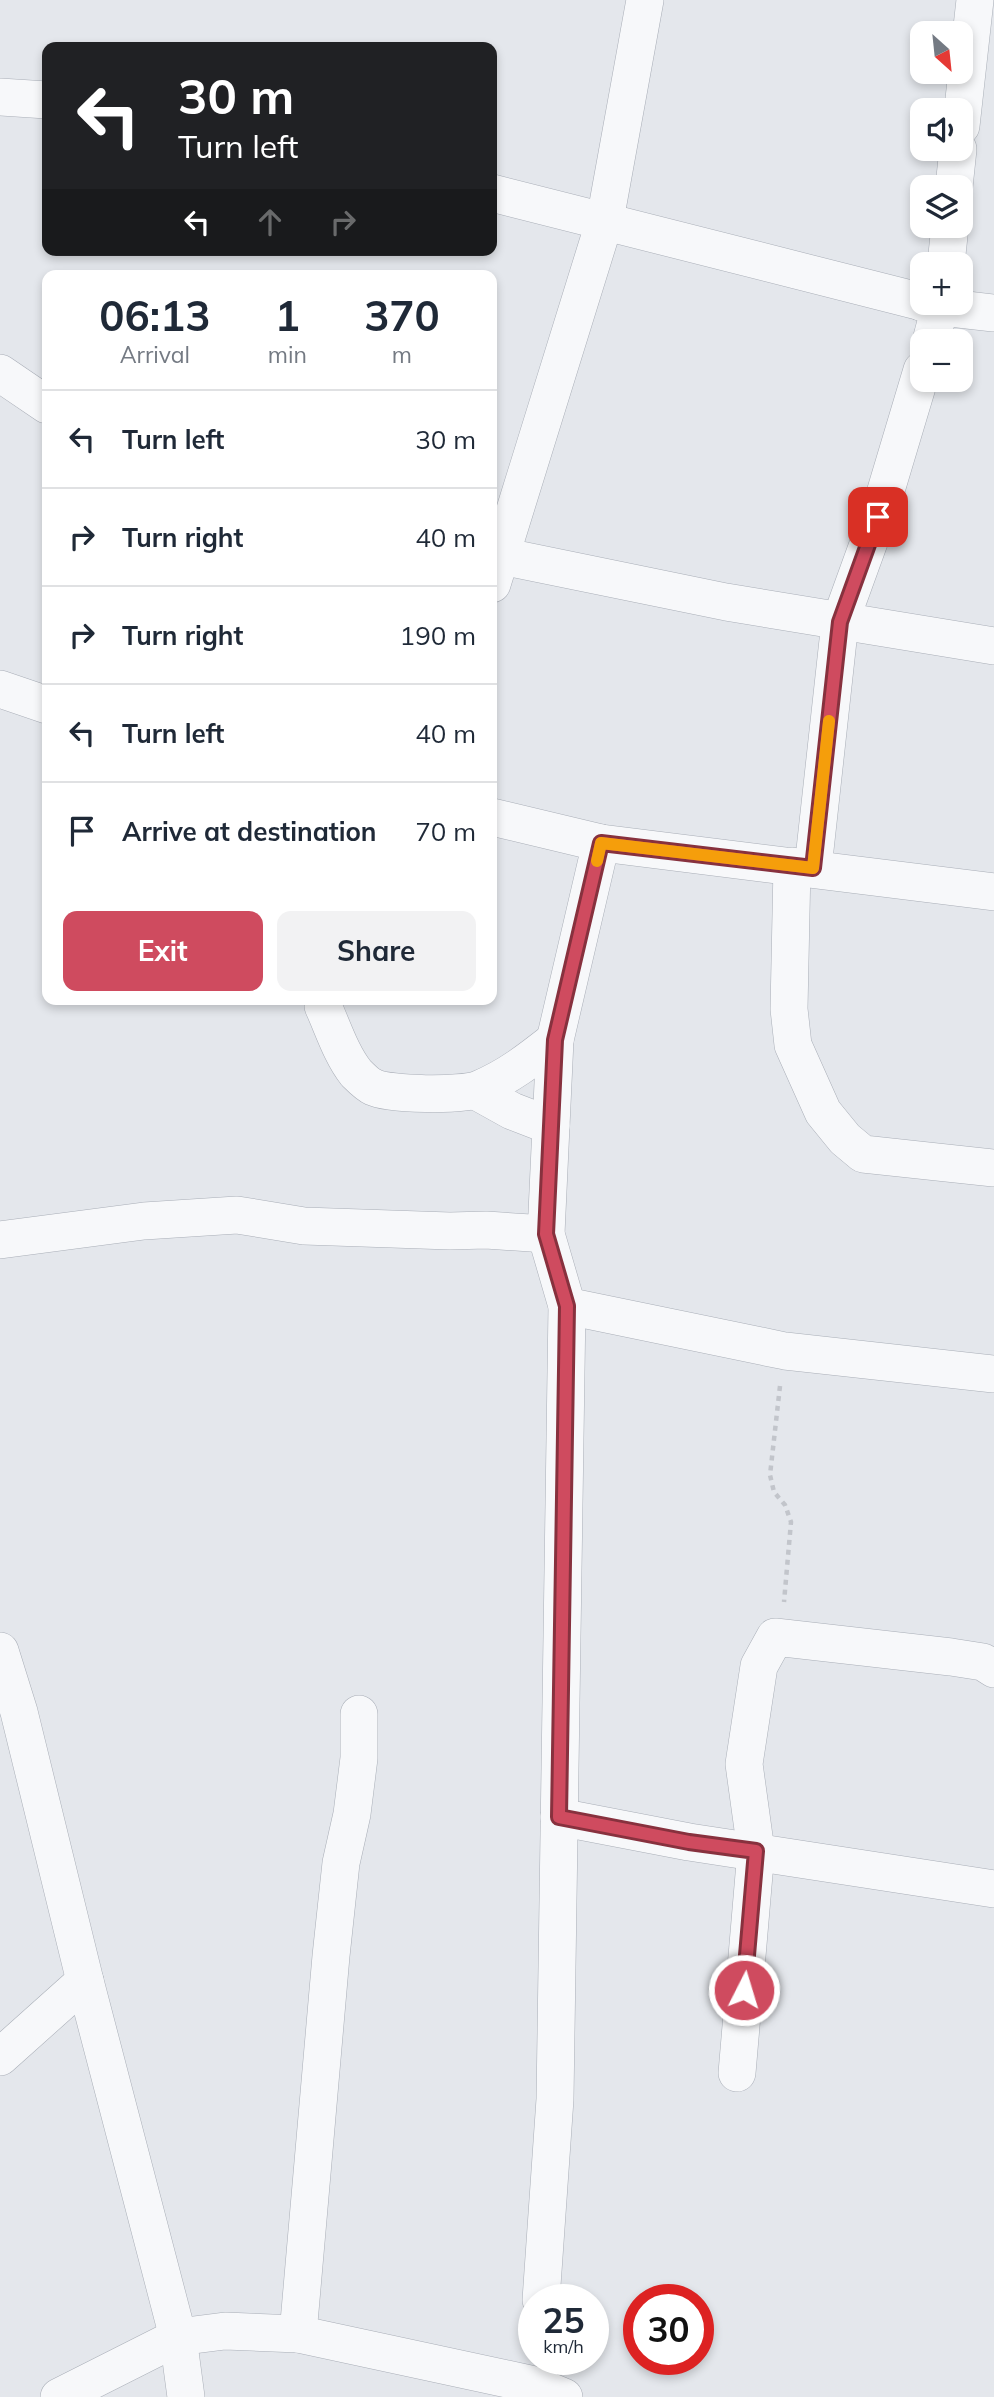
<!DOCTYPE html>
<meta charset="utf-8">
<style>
:root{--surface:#fff;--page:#f2f2f3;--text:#1f2937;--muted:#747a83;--line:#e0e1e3;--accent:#cf4b5f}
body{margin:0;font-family:Mulish,sans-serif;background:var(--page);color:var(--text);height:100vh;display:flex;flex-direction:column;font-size:26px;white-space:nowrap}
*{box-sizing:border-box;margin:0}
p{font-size:23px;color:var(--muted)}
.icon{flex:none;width:38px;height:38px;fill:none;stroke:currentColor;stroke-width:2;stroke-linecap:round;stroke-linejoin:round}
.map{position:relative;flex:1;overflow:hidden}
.panel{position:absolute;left:42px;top:270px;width:455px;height:735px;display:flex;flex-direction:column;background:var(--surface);border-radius:14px;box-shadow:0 4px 10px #0003}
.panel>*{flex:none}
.top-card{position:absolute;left:42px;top:42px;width:455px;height:214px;border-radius:14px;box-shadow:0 4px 10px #0003;background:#202124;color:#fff;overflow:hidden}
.needle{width:46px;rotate:153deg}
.fabs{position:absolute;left:910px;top:21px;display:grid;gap:14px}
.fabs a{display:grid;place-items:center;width:63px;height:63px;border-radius:14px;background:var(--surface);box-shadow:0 4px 10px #0003;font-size:35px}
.speed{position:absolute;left:518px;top:2284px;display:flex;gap:14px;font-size:35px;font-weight:700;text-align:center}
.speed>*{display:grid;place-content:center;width:91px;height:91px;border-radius:50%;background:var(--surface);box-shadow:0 4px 10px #0003;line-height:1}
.speed small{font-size:18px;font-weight:400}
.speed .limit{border:10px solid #d22;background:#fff;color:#111}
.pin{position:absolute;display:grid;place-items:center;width:60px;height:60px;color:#fff;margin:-30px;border-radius:14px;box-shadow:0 4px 10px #0006}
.me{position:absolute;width:77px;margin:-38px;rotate:5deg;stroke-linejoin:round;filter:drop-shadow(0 0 5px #0008)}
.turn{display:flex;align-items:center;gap:24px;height:147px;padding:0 21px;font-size:32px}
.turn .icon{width:91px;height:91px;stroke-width:2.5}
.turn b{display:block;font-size:49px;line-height:60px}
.lanes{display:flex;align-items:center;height:66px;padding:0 21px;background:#0003;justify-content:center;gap:35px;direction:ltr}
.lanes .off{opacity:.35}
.eta{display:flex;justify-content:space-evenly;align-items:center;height:119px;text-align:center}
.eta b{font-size:42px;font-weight:700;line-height:49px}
.primary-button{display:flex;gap:14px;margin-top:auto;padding:14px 21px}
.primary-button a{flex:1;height:80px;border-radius:14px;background:var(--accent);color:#fff;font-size:28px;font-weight:700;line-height:80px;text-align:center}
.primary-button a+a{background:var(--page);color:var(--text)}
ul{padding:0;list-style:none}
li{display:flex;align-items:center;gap:21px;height:98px;padding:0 21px;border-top:2px solid var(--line)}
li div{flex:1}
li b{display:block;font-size:26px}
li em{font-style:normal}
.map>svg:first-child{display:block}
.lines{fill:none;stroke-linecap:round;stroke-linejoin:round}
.street-casing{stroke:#a9aeb7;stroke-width:38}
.path{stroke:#c2c5cb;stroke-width:4.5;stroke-dasharray:5 5;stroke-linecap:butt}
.street{stroke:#f7f8fa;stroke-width:37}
.route-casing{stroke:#87313e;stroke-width:18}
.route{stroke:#cf4b5f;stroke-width:12}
.slow{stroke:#f59e0b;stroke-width:12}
</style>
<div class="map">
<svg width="994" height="2397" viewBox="0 0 994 2397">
<rect width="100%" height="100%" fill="#e4e7ec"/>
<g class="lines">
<defs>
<g id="street">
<path d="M0 97 47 100"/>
<path d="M961 126 975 0"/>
<path d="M954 187 958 149"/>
<path d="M492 193 922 302"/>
<path d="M946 264 950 226"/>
<path d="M923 303 941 307 994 313"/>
<path d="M931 341 941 303"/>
<path d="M0 373 47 405"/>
<path d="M492 554 726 602 994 646"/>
<path d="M492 584 605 220 645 0"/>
<path d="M0 689 47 705"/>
<path d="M492 817 601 843 994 892"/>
<path d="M792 866 789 1009 793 1045 823 1112 845 1139 863 1154 994 1168"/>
<path d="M813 868 840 622 878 517 922 370"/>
<path d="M323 1006C333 1028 341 1054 356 1073 360 1077 368 1085 373 1087 389 1095 462 1096 479 1089 508 1077 531 1059 555 1040"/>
<path d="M476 1091 512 1111 551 1126"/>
<path d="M0 1240 144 1221 237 1215 304 1226 450 1231 486 1230 546 1234"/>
<path d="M567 1306 785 1351 994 1374"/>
<path d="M0 1651 19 1712 85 1981 178 2337 186 2397"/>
<path d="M559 1817 689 1842 994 1889"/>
<path d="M0 2057 85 1981"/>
<path d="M737 2073 756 1851 744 1764 759 1666 775 1637 951 1657 983 1662 994 1669"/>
<path d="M541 2300 555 2099 567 1306 546 1234 555 1040 601 843"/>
<path d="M298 2334 331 1956 341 1863 352 1814 359 1758V1714"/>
<path d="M59 2397 178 2337 225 2331 298 2334 535 2385 564 2397"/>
</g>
</defs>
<use href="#street" class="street-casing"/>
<path class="path" d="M780 1386 770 1475 774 1492 785 1505 791 1522 784 1602"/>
<use href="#street" class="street"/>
</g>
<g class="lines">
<defs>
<path id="route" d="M744 1990 756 1851 689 1842 559 1817 567 1306 546 1234 555 1040 601 843 813 868 840 622 878 517"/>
</defs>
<use href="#route" class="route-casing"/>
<use href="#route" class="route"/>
<path class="slow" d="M597 861 601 843 813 868 829 721"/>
</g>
</svg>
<div class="fabs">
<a><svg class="needle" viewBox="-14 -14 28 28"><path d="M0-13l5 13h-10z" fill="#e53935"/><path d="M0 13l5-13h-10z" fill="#747a83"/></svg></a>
<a><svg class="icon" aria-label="sound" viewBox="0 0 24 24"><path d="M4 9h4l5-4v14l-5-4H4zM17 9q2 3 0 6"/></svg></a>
<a><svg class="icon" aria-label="layers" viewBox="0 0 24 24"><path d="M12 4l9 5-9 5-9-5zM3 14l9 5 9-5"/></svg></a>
<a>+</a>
<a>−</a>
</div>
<div class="speed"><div>25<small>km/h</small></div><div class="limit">30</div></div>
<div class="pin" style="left:878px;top:517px;background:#d93025"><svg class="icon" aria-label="arrive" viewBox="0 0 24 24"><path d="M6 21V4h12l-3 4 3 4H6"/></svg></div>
<svg class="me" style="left:744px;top:1990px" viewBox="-20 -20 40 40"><circle r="17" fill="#cf4b5f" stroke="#fff" stroke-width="3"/><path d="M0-11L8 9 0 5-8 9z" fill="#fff"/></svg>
<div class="top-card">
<div class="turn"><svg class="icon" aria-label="left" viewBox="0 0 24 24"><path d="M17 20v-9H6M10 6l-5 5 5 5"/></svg><div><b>30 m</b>Turn left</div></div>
<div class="lanes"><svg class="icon" aria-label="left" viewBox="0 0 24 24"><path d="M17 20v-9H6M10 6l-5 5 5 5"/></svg><svg class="icon off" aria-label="ahead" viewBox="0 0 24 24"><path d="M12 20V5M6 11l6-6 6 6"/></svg><svg class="icon off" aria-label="right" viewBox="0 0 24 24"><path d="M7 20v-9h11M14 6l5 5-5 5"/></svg></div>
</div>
<section class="panel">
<div class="eta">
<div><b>06:13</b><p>Arrival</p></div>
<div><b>1</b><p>min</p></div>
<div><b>370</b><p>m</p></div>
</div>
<ul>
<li><svg class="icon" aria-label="left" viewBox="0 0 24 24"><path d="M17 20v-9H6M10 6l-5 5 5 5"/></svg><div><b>Turn left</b></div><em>30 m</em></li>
<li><svg class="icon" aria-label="right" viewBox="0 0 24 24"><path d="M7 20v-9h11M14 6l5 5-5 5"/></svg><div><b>Turn right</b></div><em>40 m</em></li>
<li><svg class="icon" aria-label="right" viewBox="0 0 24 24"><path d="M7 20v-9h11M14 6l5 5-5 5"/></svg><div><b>Turn right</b></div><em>190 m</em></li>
<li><svg class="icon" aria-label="left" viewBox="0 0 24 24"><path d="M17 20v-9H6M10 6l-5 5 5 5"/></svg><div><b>Turn left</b></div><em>40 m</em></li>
<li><svg class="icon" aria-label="arrive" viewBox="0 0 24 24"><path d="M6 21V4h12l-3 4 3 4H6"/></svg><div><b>Arrive at destination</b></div><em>70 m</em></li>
</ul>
<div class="primary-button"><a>Exit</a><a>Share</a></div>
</section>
</div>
